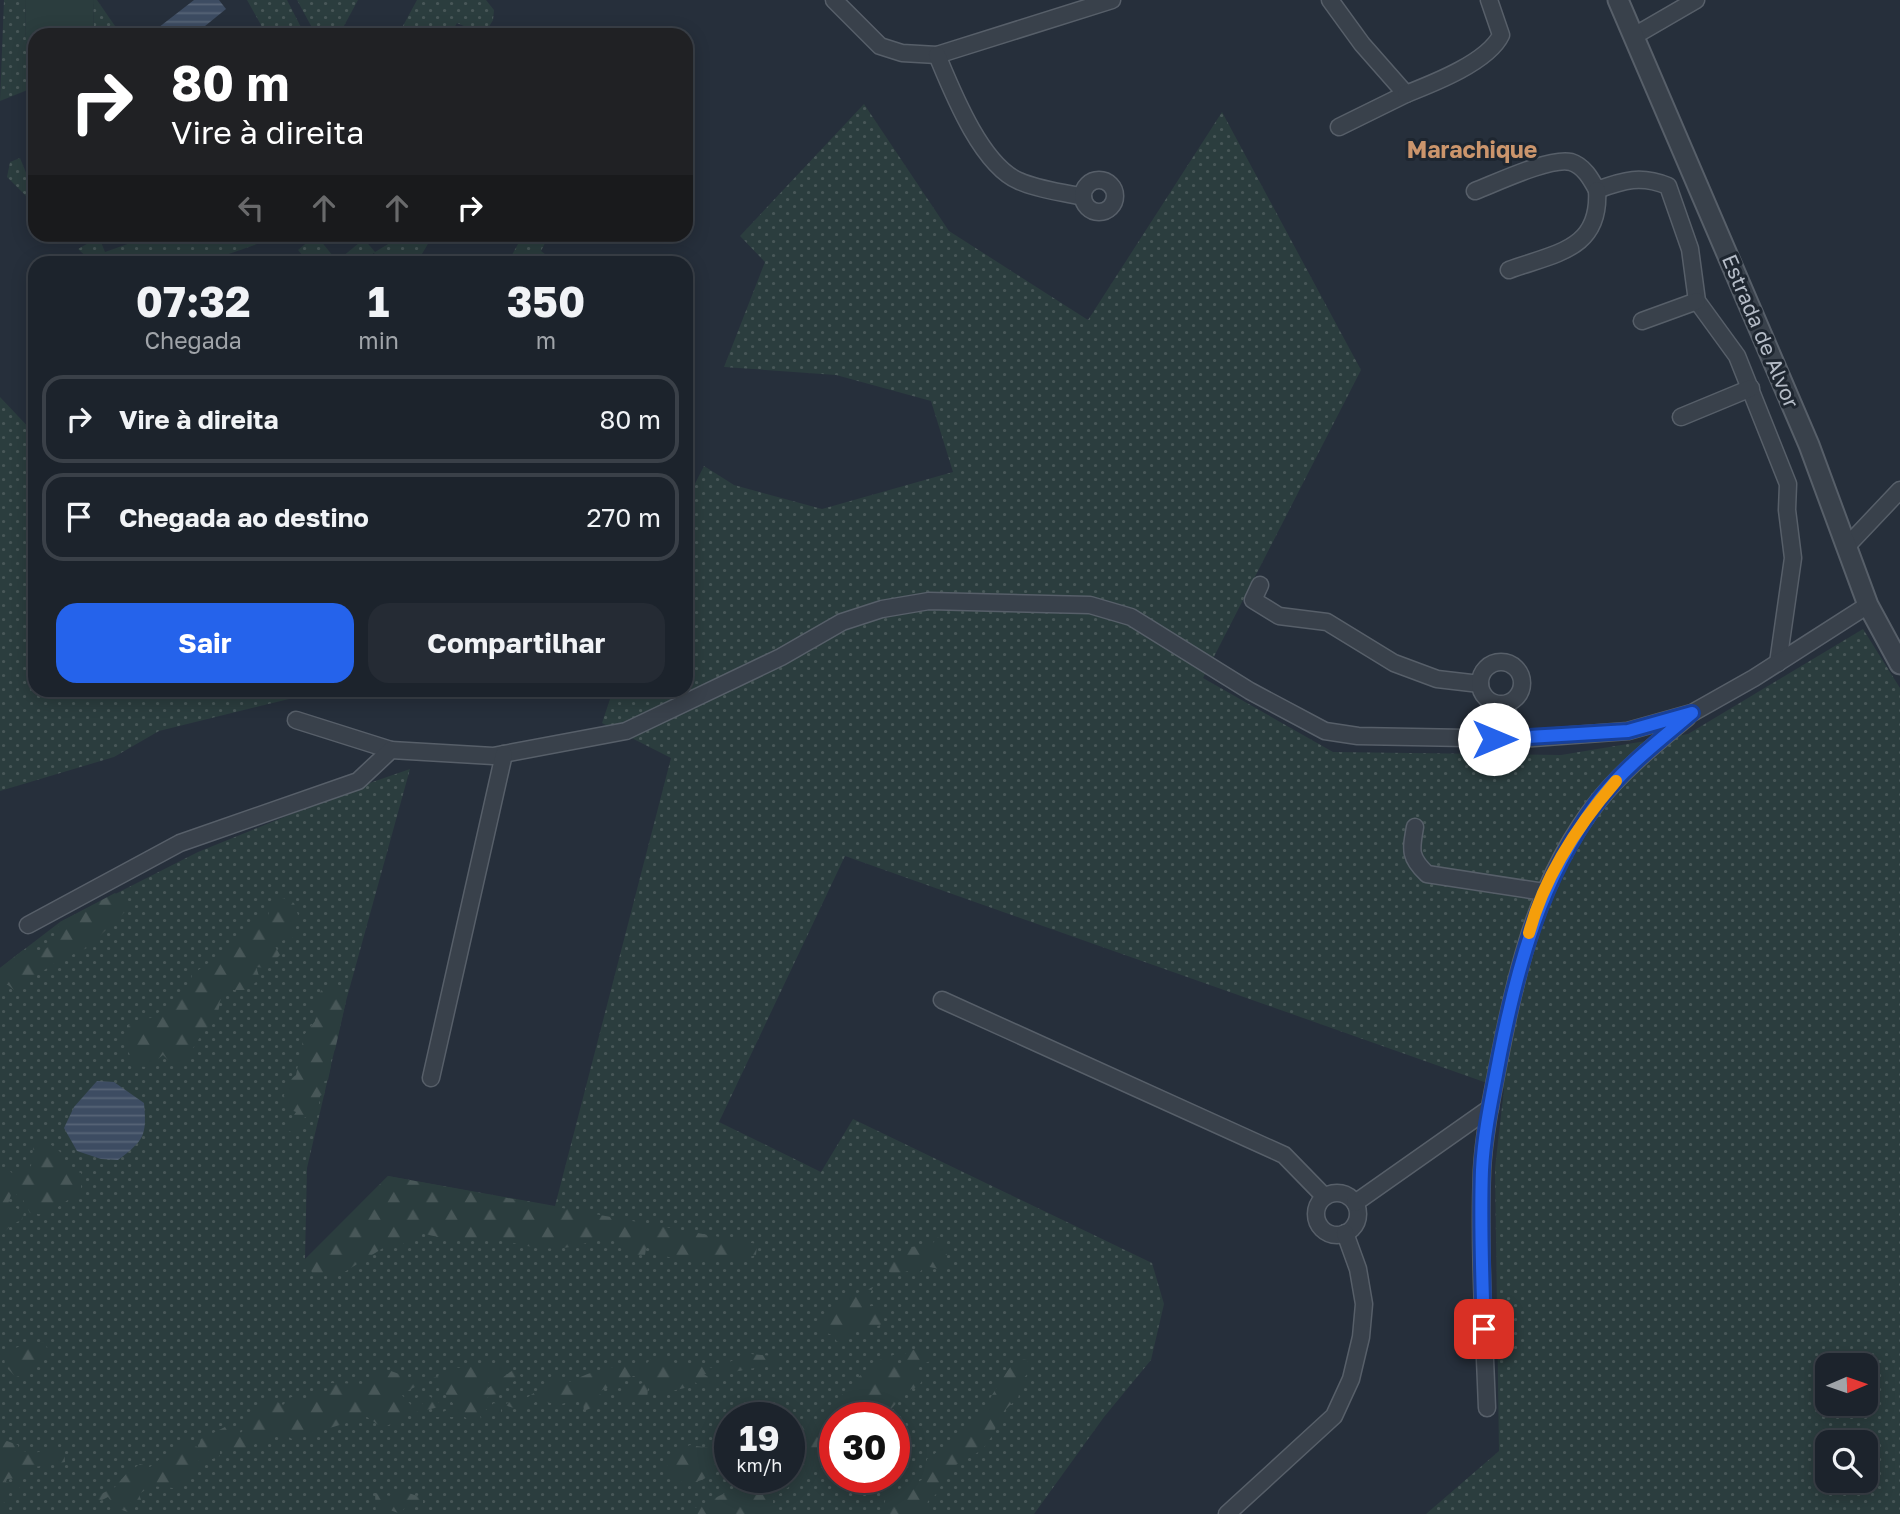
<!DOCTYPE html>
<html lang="pt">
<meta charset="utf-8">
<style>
:root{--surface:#1c232c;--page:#252b34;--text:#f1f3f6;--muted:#a0a4a9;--line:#3a4048;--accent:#2563eb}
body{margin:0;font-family:"Golos Text",sans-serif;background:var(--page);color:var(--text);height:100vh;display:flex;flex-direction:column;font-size:26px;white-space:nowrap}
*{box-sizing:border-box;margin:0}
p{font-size:23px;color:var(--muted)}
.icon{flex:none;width:38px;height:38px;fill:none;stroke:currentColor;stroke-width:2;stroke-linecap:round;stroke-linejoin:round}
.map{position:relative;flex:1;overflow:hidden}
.details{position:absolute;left:28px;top:256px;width:665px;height:441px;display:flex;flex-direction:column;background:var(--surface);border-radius:21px;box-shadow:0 4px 18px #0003,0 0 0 2px var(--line)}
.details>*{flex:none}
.top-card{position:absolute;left:28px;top:28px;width:665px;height:214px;border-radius:21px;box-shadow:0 4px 18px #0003,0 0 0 2px var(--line);background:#202124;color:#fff;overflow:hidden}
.needle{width:46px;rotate:88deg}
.buttons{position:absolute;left:1815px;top:1353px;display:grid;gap:14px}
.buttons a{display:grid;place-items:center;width:63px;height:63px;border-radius:14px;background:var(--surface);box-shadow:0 4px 18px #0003,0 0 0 2px var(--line);font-size:35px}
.speed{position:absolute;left:714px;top:1402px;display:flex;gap:14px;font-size:35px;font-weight:700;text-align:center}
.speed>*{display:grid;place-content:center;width:91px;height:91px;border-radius:50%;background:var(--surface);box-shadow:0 4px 18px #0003,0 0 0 2px var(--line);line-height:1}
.speed small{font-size:18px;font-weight:400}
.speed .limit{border:10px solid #d22;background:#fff;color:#111}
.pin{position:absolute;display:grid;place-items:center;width:60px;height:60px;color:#fff;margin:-30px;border-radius:14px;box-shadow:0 4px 10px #0006}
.me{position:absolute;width:77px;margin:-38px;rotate:90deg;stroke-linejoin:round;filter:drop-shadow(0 0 5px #0008)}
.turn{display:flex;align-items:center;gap:24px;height:147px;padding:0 28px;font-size:32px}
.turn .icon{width:91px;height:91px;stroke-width:2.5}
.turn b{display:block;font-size:49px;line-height:60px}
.lanes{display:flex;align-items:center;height:66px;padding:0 28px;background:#0003;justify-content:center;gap:35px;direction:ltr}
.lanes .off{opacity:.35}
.eta{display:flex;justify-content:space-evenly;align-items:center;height:119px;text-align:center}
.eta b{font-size:42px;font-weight:700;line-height:49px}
.button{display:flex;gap:14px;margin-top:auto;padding:14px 28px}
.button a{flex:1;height:80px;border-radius:21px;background:var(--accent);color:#fff;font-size:28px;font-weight:700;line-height:80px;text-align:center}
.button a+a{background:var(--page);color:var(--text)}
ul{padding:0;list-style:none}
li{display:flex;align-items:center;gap:21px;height:88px;margin:0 14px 10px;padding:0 14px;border:4px solid var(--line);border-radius:21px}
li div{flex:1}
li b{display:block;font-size:26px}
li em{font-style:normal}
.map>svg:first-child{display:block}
.green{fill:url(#green-dots);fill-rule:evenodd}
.forest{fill:url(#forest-firs)}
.pitch{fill:#2b3d3e}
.water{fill:url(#water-rules)}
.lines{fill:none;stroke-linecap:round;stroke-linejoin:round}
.minor-casing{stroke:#575f69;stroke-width:19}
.tertiary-casing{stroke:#575f69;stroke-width:23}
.minor{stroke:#39414b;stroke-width:16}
.tertiary{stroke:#39414b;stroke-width:19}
.route-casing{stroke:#184099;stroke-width:18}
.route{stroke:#2563eb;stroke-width:12}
.slow{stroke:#f59e0b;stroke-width:12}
.labels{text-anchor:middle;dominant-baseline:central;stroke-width:6;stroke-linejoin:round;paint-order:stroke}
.street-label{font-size:21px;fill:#b5bcc7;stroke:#1e2630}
.neighbourhood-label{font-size:23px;font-weight:bold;fill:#cb956c;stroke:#1e2630}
</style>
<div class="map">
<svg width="1900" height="1514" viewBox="0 0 1900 1514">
<defs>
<pattern id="green-dots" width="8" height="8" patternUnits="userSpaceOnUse" patternTransform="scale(1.75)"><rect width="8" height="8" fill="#2b3d3e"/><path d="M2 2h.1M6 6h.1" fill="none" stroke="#485758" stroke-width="1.8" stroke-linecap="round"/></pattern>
<pattern id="forest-firs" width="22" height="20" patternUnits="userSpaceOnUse" patternTransform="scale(1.75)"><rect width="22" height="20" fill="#2b3d3e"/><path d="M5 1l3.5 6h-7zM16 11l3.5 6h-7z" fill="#485758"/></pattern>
<pattern id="water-rules" width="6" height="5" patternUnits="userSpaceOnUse" patternTransform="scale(1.75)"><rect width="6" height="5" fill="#3d4c62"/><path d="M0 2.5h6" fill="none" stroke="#576477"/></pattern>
</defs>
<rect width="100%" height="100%" fill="#262f3b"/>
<g class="green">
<path d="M4 0H25L26 41H35V87L0 101Z"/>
<path d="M93 0H97L115 26 116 35H94Z"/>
<path d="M247 0H287L305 35H262L261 25Z"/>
<path d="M297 0H358L339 35H316Z"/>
<path d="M417 0H486L494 10 493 20 484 35 457 23 450 35H398Z"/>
<path d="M864 104 949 231 1088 320 1222 112 1361 370 1203 678 1333 752 1561 755 1688 734 1863 629 1900 688V1514H1426L1499 1451 1495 1168 1504 1089 845 856 719 1122 821 1172 853 1119 1152 1263 1164 1304 1151 1360 1104 1417 1034 1514H0V968L60 922 198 852 361 786 410 769 346 1001 307 1168 305 1259 388 1176 555 1206 671 758 602 723 613 690H686V501L704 466 734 485 822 509 953 472 931 401 836 375 724 367 765 262 740 236ZM1827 1365H1866V1404H1827ZM730 1418H789V1477H730ZM835 1418H894V1477H835ZM1827 1442H1866V1480H1827Z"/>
<path d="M20 158 27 175 35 172V205L7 177 10 162Z"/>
<path d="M276 235 277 237 206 262H92L78 249 99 237 105 252 153 235Z"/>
<path d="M316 235 337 261 364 239 375 252 403 235H433L422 254V262H378L374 253 362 262H308L298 250Z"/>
<path d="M523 235H549L541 251 554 261H565L571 255 579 262H508Z"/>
<path d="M0 397 35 434V690H280L289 699 159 731 114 757 0 791Z"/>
</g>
<g class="forest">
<path d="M115 893 125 901 127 910 87 948 58 961 14 990 8 985H0V968L23 950C46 961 53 940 60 922Z"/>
<path d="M283 898 294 903 299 918 292 938 273 943 280 955 267 968 256 967 260 979 246 990H228L220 1001 217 1020 202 1034 179 1070 163 1055 148 1067 133 1066 127 1046V1025L153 1017 189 988 192 975C214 957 242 946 252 919L268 916 271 902Z"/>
<path d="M342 985 346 1001 335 1050 329 1053 327 1062 331 1066 328 1080 323 1082 325 1093 320 1096 318 1111 302 1119 299 1132 295 1134 285 1129 296 1112 281 1106 288 1081 296 1075 304 1035 315 1021 313 1001 325 986Z"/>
<path d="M34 1140 50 1144 64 1155V1167L81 1173V1191L46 1215 30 1213 22 1198 12 1192 8 1204 24 1212 22 1220 12 1224 0 1237V1173L8 1169 15 1176 31 1166Z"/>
<path d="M388 1176 757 1244 756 1255C724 1265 687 1264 655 1253L653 1248H646L645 1255H630L620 1242 596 1238C577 1250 550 1250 527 1246 518 1245 509 1241 500 1240 474 1240 439 1241 414 1230L413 1238 403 1244 388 1245 346 1271 314 1276 305 1260Z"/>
<path d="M938 1237 946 1247 943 1253 947 1254 945 1266 939 1269 925 1266 920 1272 908 1271 895 1275 889 1272V1264L911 1247 932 1244Z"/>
<path d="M873 1287 865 1307 880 1305 884 1323 872 1329 855 1328 837 1342 834 1336 815 1328 847 1297Z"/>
<path d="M32 1342 45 1343 48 1351 42 1353 28 1374 16 1377 5 1366 4 1352Z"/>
<path d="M919 1347 929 1352 931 1361 916 1366 915 1371 923 1379 919 1386 907 1391 884 1417 835 1418V1443L831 1449H811L814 1456 820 1459 817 1467 779 1494 775 1495 764 1486 757 1489 767 1492 773 1499V1514H683L733 1489 749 1477H789V1444L802 1425 820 1418 872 1363 896 1354 897 1368 902 1364 904 1354Z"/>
<path d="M751 1354 783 1357 780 1365C753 1366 730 1376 703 1374L719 1382 701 1387 687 1376 693 1386 659 1394V1384L648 1388 647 1400 623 1398 625 1390 655 1378 633 1376 596 1393 612 1399 584 1411 582 1397 559 1405 538 1400C526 1410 519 1411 505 1405L511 1399 528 1397 554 1379 565 1384C587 1373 617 1361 643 1367L654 1356 685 1366 703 1365 712 1368Z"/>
<path d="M1018 1359 1027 1360 1030 1371 1022 1380 1018 1399C992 1417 1002 1425 985 1446 976 1457 959 1460 949 1471 940 1481 942 1493 928 1501L925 1514H890L884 1506 886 1496C898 1487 912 1486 925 1478L927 1459C951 1443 970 1426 987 1403 998 1387 1004 1372 1018 1359Z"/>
<path d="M506 1365 498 1376 488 1381V1388L513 1370 522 1378 505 1385V1394L490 1395 484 1402 486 1410 494 1403 501 1406V1412L480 1416 483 1424 473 1417 471 1424 465 1417H433L455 1406 433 1378 455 1368Z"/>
<path d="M391 1371 423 1383 401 1394 411 1405 423 1404 414 1399 426 1394 444 1406 412 1413 383 1428 367 1417 292 1439 283 1433 240 1450H220V1456L202 1463 189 1455 187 1459 196 1462 200 1471 173 1488 152 1486 139 1494 141 1500 127 1504 128 1512 116 1508 108 1497 94 1504 91 1499 115 1487 127 1473 140 1464 150 1467 180 1442 198 1447 201 1439 227 1426 234 1434 242 1432 246 1414 273 1399 283 1405 291 1397 305 1400 313 1393H327L330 1383 366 1384 374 1372Z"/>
<path d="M7 1441 18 1445 19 1450 32 1453 64 1448 65 1462 35 1467 25 1477 7 1479 6 1482 19 1486V1490L7 1494 9 1502 3 1503 0 1514V1444Z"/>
<path d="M690 1445 716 1449C719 1477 701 1486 676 1481L666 1468 673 1453Z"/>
<path d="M403 1491 423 1498V1506L406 1505 401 1514 390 1510 376 1514 375 1493 390 1496Z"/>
</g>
<path class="pitch" d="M25 0H93L94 35H35V41H26Z"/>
<g class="water">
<path d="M194 0H219L226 9 194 35H157L154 31Z"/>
<path d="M97 1081 114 1082 144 1103C147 1136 144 1140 118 1160L101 1159 77 1151 64 1128 74 1107Z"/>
</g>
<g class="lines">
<defs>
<g id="minor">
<path d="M834 0 880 46 902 53 937 55 1112 0"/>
<path d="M1330 0 1362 44 1406 94 1339 127"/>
<path d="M1634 36 1696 0"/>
<path d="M937 55C952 91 981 165 1019 181 1039 190 1062 192 1083 197"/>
<path d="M1406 94C1434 83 1488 62 1501 35L1489 0"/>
<circle cx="1099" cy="196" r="16"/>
<path d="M1475 191C1496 183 1550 157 1571 162 1584 166 1591 179 1597 190 1624 180 1641 175 1668 186L1690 249 1697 301 1737 356 1788 484 1787 510 1793 558 1778 663"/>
<path d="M1509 270C1555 253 1601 250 1597 190"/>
<path d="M1642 321 1697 301"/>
<path d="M1681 417 1751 388"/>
<path d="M1847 546 1900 490"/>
<path d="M1260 585 1253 600 1279 616 1327 622 1394 663 1437 679 1480 684"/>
<circle cx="1501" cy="683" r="21"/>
<path d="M1504 705 1521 739"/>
<path d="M296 720 391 750"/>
<path d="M1415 827C1411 850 1409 857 1427 874L1544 892"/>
<path d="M28 925 180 843 358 781 391 750 493 756 626 731 781 657 842 622 882 609 929 601 1090 605 1131 617 1250 691 1325 731 1358 736 1521 739 1628 731 1692 713 1754 678 1868 605"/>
<path d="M942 1000 1284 1155 1324 1196"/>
<path d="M431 1078 504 754"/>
<circle cx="1337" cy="1214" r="21"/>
<path d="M1355 1203 1490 1108"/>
<path d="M1487 1408C1484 1329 1479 1249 1482 1170 1484 1133 1492 1096 1499 1060 1517 967 1539 875 1599 800 1625 768 1657 743 1688 717"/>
<path d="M1227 1514 1334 1416 1351 1379 1361 1337 1364 1304 1358 1269 1345 1233"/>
</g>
<path id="tertiary" d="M1618 0 1809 445 1868 605 1900 664"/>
</defs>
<use href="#minor" class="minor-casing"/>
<use href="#tertiary" class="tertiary-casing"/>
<use href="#minor" class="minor"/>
<use href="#tertiary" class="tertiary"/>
</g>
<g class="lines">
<defs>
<path id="route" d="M1484 1329C1482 1276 1480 1223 1482 1170 1484 1131 1493 1092 1500 1054 1518 963 1541 880 1596 804 1623 768 1659 741 1692 713L1628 731 1494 739"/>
</defs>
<use href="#route" class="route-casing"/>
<use href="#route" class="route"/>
<path class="slow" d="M1529 933C1544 877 1578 825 1616 781"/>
</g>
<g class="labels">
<g class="street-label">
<text transform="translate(1761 331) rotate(67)">Estrada de Alvor</text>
</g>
<g class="neighbourhood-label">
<text x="1472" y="149">Marachique</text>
</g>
</g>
</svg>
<div class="buttons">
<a><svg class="needle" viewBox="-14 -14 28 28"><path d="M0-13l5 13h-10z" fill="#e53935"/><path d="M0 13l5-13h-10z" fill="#a0a4a9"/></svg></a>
<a><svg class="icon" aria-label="search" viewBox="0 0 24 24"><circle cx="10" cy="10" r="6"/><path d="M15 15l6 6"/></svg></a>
</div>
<div class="speed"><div>19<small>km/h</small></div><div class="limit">30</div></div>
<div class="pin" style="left:1484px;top:1329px;background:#d93025"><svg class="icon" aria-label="arrive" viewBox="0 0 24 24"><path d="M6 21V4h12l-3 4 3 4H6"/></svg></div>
<svg class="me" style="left:1494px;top:739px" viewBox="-20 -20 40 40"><circle r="19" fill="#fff"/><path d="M0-13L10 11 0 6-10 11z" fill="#2563eb"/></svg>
<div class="top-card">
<div class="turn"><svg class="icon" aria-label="right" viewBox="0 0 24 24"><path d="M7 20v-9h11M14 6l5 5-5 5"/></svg><div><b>80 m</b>Vire à direita</div></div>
<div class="lanes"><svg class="icon off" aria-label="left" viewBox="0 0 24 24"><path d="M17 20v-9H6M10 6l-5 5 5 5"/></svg><svg class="icon off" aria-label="ahead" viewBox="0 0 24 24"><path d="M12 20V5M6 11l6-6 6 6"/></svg><svg class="icon off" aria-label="ahead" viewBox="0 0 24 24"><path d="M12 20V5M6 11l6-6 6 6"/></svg><svg class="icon" aria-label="right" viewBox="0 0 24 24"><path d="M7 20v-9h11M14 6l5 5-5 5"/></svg></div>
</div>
<section class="details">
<div class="eta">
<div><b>07:32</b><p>Chegada</p></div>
<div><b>1</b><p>min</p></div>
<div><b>350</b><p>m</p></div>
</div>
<ul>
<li><svg class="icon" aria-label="right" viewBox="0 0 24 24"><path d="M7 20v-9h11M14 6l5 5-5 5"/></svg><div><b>Vire à direita</b></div><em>80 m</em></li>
<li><svg class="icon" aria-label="arrive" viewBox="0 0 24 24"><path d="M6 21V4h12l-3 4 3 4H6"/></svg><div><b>Chegada ao destino</b></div><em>270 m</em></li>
</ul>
<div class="button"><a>Sair</a><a>Compartilhar</a></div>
</section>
</div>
